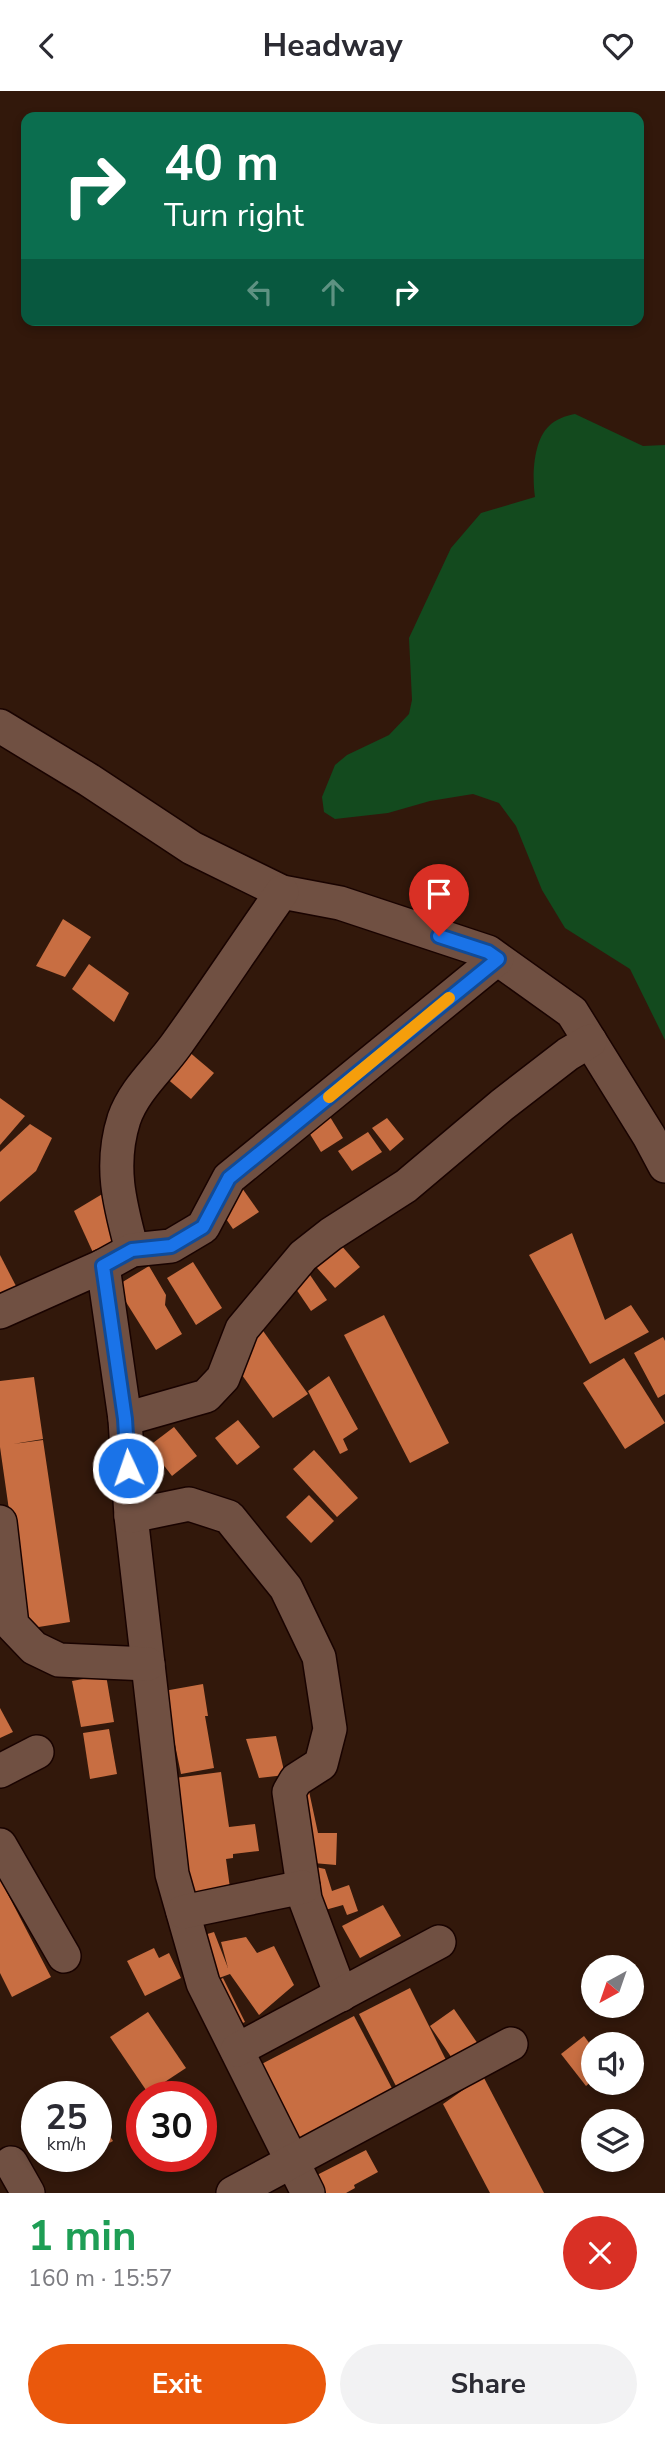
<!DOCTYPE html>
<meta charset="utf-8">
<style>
:root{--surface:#fff;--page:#f2f2f3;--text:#2b2b33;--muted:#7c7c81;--accent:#ea580c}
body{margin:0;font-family:"Nunito Sans",sans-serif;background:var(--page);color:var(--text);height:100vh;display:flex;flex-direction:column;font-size:26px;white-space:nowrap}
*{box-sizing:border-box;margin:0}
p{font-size:23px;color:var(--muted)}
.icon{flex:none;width:38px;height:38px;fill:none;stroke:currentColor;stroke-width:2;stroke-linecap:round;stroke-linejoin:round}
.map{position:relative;height:2102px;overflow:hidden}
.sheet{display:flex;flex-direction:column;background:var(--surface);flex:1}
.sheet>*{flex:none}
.hud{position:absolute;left:21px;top:21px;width:623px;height:214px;border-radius:14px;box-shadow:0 4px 10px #0003;background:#0b6e4f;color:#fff;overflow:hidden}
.needle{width:46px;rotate:220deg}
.fabs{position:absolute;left:581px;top:1864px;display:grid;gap:14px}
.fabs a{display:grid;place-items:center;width:63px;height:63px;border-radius:50%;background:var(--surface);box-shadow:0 4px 10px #0003;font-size:35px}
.speed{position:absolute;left:21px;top:1990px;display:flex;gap:14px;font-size:35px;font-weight:700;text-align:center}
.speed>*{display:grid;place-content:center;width:91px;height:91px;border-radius:50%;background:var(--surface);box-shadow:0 4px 10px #0003;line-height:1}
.speed small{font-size:18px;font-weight:400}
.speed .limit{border:10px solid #d22;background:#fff;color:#111}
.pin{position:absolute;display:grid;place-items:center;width:60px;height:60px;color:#fff;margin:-72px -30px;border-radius:50% 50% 50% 0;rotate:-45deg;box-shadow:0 0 7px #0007}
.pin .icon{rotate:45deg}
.me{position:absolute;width:77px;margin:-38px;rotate:357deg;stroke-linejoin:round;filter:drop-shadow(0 0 5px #0008)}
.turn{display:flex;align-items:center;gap:24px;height:147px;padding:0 28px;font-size:32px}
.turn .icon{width:91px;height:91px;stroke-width:2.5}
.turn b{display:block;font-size:49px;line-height:60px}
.lanes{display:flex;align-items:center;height:66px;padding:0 28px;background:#0003;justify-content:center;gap:35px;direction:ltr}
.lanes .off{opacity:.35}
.round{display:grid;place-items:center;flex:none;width:74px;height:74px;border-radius:37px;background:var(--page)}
.summary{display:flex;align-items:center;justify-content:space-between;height:119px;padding:0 28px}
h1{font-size:42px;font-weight:700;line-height:52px;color:#1e9e55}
.action{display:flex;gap:14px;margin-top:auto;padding:14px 28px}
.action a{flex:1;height:80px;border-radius:42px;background:var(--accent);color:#fff;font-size:28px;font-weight:700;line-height:80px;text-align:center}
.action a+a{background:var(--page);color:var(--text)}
header{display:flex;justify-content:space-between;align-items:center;height:91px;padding:0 28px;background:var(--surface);font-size:32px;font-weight:700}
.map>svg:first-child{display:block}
.green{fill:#134a1e}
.building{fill:#c86e42}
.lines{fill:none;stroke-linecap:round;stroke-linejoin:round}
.minor-casing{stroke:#190300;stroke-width:36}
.minor{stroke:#705042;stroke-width:33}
.route-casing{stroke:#114b97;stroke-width:18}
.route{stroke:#1a73e8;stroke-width:12}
.slow{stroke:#f59e0b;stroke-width:12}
</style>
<header><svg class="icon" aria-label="back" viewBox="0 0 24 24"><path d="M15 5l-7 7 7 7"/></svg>Headway<svg class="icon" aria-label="heart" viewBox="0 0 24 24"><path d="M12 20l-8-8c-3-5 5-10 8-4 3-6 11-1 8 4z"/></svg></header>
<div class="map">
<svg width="665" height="2102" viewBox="0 0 665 2102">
<rect width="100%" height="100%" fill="#32180b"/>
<path class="green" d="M575 323 643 355 665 354V949L630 878 565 837 542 799 516 735 499 712 473 703 430 710 388 722 335 728 324 721 322 706 335 674 347 664 389 644 409 623 412 609 409 547 451 457 481 422 535 406C532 386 533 350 549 335 556 328 565 325 575 323Z"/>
<g class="building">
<path d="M63 828 91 846 65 886 36 875Z"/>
<path d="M89 873 129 902 114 931 72 898Z"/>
<path d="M188 960 214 982 191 1008 165 986Z"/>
<path d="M0 1007 25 1025 0 1054Z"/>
<path d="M327 1021 343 1047 321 1061 305 1035Z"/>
<path d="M387 1027 404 1048 390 1060 372 1037Z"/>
<path d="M30 1033 52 1047 36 1080 0 1111V1061Z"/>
<path d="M368 1041 382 1061 352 1080 338 1060Z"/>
<path d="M242 1097 259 1121 233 1138 222 1122Z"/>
<path d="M104 1102 119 1153 95 1166 74 1120Z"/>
<path d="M572 1142 605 1229 631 1214 649 1241 590 1273 529 1164Z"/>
<path d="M334 1146 360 1176 335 1197 309 1168Z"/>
<path d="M0 1164 16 1195 0 1203Z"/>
<path d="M193 1171 222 1217 196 1234 167 1187Z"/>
<path d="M149 1175 166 1204 165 1214 182 1243 156 1259 116 1195Z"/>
<path d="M310 1184 327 1209 311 1220 294 1195Z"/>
<path d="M384 1224 449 1352 410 1372 344 1244Z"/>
<path d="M261 1237 308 1303 273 1327 234 1273Z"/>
<path d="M663 1246 665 1250V1303L658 1307 634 1262Z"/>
<path d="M624 1267 665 1332 625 1358 583 1292Z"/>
<path d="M329 1285 358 1338 343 1348 348 1359 340 1363 308 1300Z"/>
<path d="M34 1286 43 1348 13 1353 43 1349 70 1531 26 1538 0 1356V1290Z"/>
<path d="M238 1329 260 1356 237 1374 215 1347Z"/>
<path d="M174 1336 197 1365 172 1385 149 1355Z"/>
<path d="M314 1359 358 1407 337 1426 293 1378Z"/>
<path d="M309 1404 334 1430 311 1452 286 1426Z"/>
<path d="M106 1584 114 1631 81 1636 72 1590Z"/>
<path d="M203 1593 208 1625H205L214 1677 181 1683 164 1600Z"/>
<path d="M0 1617 13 1641 0 1647Z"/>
<path d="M109 1638 117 1683 90 1688 83 1642Z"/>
<path d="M276 1645 285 1684 259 1687 246 1648Z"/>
<path d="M221 1681 229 1736 255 1733 259 1760 233 1763V1767L226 1768 230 1797 192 1802 175 1687Z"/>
<path d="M307 1691 318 1742H337L336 1774 302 1771 296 1693Z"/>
<path d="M311 1775 325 1778 332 1800 349 1794 358 1820 347 1824 343 1814 325 1819Z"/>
<path d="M0 1788 51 1886 12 1906 0 1882Z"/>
<path d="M383 1814 401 1845 360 1867 342 1835Z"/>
<path d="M214 1841 228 1877 221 1851 246 1846 257 1862 274 1855 294 1894 259 1924 230 1883 208 1891 194 1847Z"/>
<path d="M154 1857 159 1867 169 1862 181 1887 145 1905 127 1870Z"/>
<path d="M223 1887 245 1931 231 1937 209 1894Z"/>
<path d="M410 1897 446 1969 396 1995 359 1923Z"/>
<path d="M454 1918 478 1953 454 1970 430 1935Z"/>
<path d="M148 1921 186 1977 148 2002 110 1946Z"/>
<path d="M354 1925 394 2001 292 2054 252 1978Z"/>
<path d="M584 1945 593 1957V1989L586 1995 561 1963Z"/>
<path d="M483 1985 544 2102H490L443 2013Z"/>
<path d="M96 2024 113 2050 97 2059 96 2058Z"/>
<path d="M366 2059 378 2081 354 2094 355 2097 346 2102H322L313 2086Z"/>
</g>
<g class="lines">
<defs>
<g id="minor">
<path d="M0 635 89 689 192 757 282 801 340 812 488 861 572 921 649 1045 665 1075"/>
<path d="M132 1159C120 1114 109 1075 124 1028 134 999 158 979 176 954 212 904 246 852 282 801"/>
<path d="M103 1175 132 1159 171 1155 203 1136 229 1087 497 868"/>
<path d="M0 1221 103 1175 125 1328 131 1425 172 1783 203 1892 308 2102"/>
<path d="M125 1328 206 1305 223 1287 242 1238 303 1165 331 1143 406 1095 502 1014 568 963 590 950"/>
<path d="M131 1425 189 1413 229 1426 286 1497 319 1566 330 1638 321 1673 296 1689 289 1701 305 1808 341 1904"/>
<path d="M0 1431 12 1534 34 1557 59 1569 148 1573"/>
<path d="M0 1680 37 1661"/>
<path d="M0 1754 64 1865"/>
<path d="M183 1821 303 1796"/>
<path d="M237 1959 439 1851"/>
<path d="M11 2072 28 2102"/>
<path d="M233 2102 511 1953"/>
</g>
</defs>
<use href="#minor" class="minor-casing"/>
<use href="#minor" class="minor"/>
</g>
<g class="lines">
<defs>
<path id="route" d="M128 1377 125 1328 103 1175 132 1159 171 1155 203 1136 229 1087 498 868 488 861 439 845"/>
</defs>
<use href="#route" class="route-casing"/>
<use href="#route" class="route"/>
<path class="slow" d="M329 1006 449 907"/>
</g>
</svg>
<div class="fabs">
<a><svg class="needle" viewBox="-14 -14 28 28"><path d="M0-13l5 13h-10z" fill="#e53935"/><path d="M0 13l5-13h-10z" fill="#7c7c81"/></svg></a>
<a><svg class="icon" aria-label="sound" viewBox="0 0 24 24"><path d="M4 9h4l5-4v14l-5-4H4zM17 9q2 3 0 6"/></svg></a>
<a><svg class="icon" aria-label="layers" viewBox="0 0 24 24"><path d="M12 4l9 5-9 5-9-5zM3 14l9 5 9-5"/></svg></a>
</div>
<div class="speed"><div>25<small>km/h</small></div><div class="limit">30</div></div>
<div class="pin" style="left:439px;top:845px;background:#d93025"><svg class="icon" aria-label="arrive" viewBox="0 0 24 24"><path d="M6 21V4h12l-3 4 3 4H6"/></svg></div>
<svg class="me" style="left:128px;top:1377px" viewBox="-20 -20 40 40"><circle r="17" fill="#1a73e8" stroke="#fff" stroke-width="3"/><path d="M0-11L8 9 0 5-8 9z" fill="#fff"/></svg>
<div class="hud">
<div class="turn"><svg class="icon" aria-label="right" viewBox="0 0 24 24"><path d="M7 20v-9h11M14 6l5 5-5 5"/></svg><div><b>40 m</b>Turn right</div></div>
<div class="lanes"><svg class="icon off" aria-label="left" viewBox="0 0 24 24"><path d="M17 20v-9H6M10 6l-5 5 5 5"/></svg><svg class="icon off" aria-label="ahead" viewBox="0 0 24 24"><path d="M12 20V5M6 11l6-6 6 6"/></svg><svg class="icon" aria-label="right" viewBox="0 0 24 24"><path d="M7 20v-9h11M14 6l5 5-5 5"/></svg></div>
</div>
</div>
<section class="sheet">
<div class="summary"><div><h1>1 min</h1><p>160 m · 15:57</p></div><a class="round" style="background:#d93025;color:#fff"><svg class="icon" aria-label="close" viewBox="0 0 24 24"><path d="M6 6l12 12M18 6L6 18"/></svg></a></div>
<div class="action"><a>Exit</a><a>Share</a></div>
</section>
